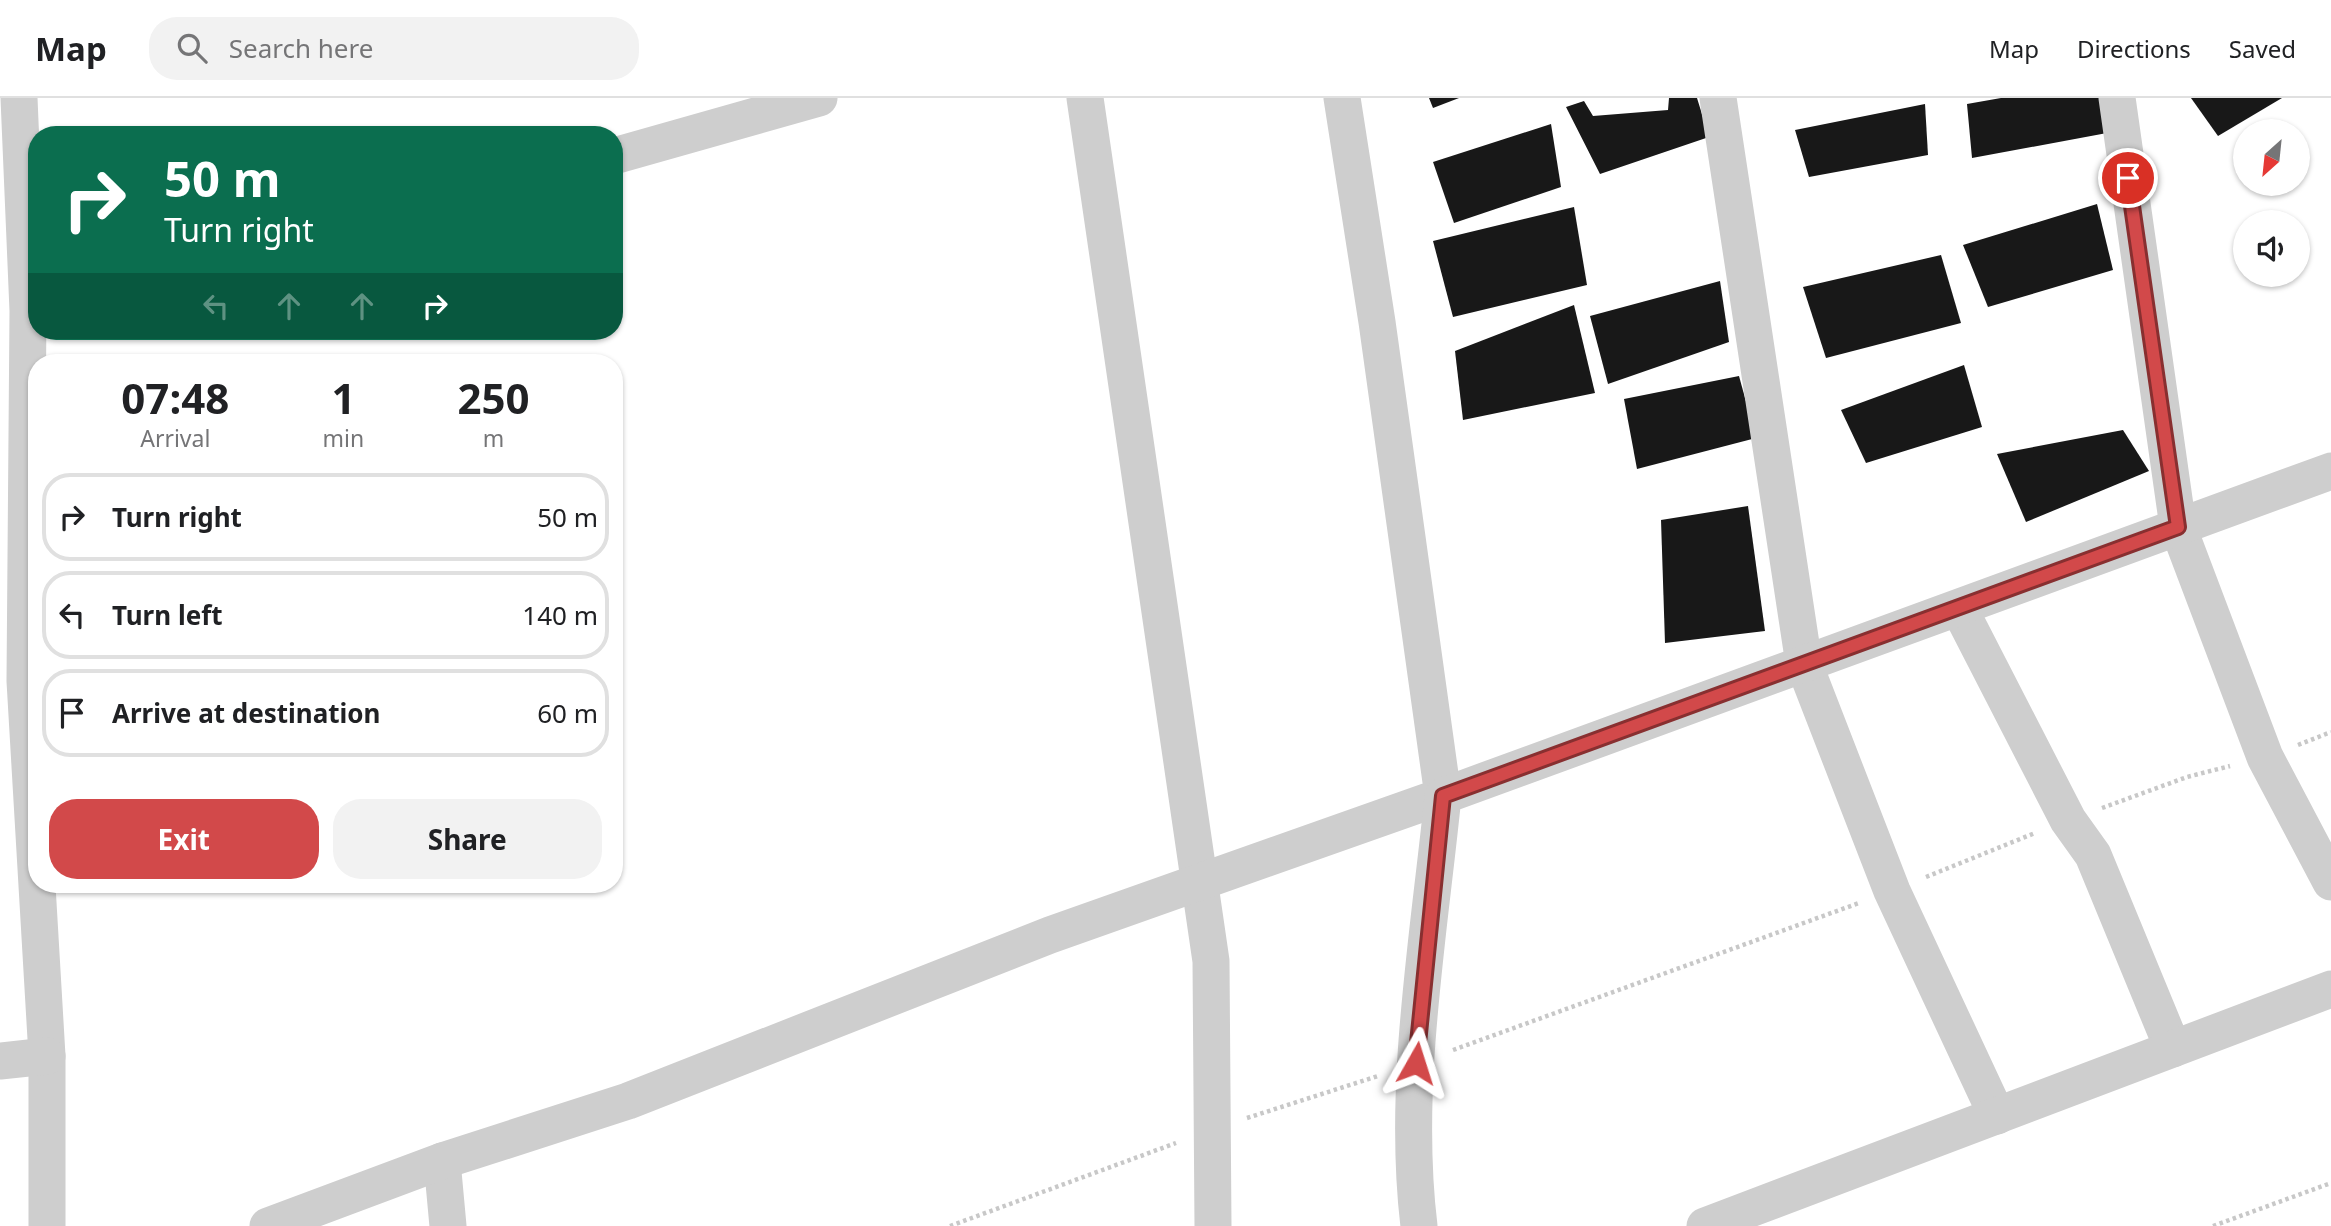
<!DOCTYPE html>
<style>
:root{--surface:#fff;--page:#f2f2f2;--text:#202124;--muted:#757577;--line:#e0e0e0;--accent:#d2494a}
body{margin:0;font-family:"Noto Sans",sans-serif;background:var(--page);color:var(--text);height:100vh;display:flex;flex-direction:column;font-size:26px;white-space:nowrap}
*{box-sizing:border-box;margin:0}
p{font-size:23px;color:var(--muted)}
.icon{flex:none;width:38px;height:38px;fill:none;stroke:currentColor;stroke-width:2;stroke-linecap:round;stroke-linejoin:round}
.map{position:relative;flex:1;overflow:hidden}
.sheet{position:absolute;left:28px;top:256px;width:595px;height:539px;display:flex;flex-direction:column;background:var(--surface);border-radius:28px;box-shadow:0 2px 5px #0004}
.sheet>*{flex:none}
.guide{position:absolute;left:28px;top:28px;width:595px;height:214px;border-radius:28px;box-shadow:0 2px 5px #0004;background:#0b6e4f;color:#fff;overflow:hidden}
.needle{width:46px;rotate:207deg}
.tools{position:absolute;left:2233px;top:21px;display:grid;gap:14px}
.tools a{display:grid;place-items:center;width:77px;height:77px;border-radius:50%;background:var(--surface);box-shadow:0 2px 5px #0004;font-size:35px}
.pin{position:absolute;display:grid;place-items:center;width:60px;height:60px;color:#fff;margin:-30px;border:4px solid #fff;border-radius:50%;box-shadow:0 2px 7px #0007}
.me{position:absolute;width:77px;margin:-38px;rotate:6deg;stroke-linejoin:round;filter:drop-shadow(0 0 5px #0008)}
.turn{display:flex;align-items:center;gap:24px;height:147px;padding:0 21px;font-size:32px}
.turn .icon{width:91px;height:91px;stroke-width:2.5}
.turn b{display:block;font-size:49px;line-height:60px}
.lanes{display:flex;align-items:center;height:66px;padding:0 21px;background:#0003;justify-content:center;gap:35px;direction:ltr}
.lanes .off{opacity:.35}
.eta{display:flex;justify-content:space-evenly;align-items:center;height:119px;text-align:center}
.eta b{font-size:42px;font-weight:700;line-height:49px}
.action{display:flex;gap:14px;margin-top:auto;padding:14px 21px}
.action a{flex:1;height:80px;border-radius:28px;background:var(--accent);color:#fff;font-size:28px;font-weight:700;line-height:80px;text-align:center}
.action a+a{background:var(--page);color:var(--text)}
ul{padding:0;list-style:none}
li{display:flex;align-items:center;gap:21px;height:88px;margin:0 14px 10px;padding:0 7px;border:4px solid var(--line);border-radius:28px}
li div{flex:1}
li b{display:block;font-size:26px}
li em{font-style:normal}
header{display:flex;align-items:center;gap:42px;box-sizing:border-box;height:98px;padding:0 35px;background:var(--surface);border-bottom:2px solid var(--line)}
header strong{font-size:33px}
nav{display:flex;gap:38px;margin-inline-start:auto;font-size:24px}
.search{width:490px;height:63px;background:var(--page);display:flex;align-items:center;gap:18px;box-sizing:border-box;padding:0 24px;border-radius:28px;color:var(--muted);font-size:26px}
.map>svg:first-child{display:block}
.building{fill:#181818}
.lines{fill:none;stroke-linecap:round;stroke-linejoin:round}
.path{stroke:#c8c8c8;stroke-width:4.5;stroke-dasharray:3.5 3.5;stroke-linecap:butt}
.street{stroke:#cecece;stroke-width:37}
.route-casing{stroke:#882f30;stroke-width:18}
.route{stroke:#d2494a;stroke-width:12}
</style>
<header>
<strong>Map</strong>
<div class="search"><svg class="icon" aria-label="search" viewBox="0 0 24 24"><circle cx="10" cy="10" r="6"/><path d="M15 15l6 6"/></svg>Search here</div>
<nav><a>Map</a><a>Directions</a><a>Saved</a></nav>
</header>
<div class="map">
<svg width="2331" height="1128" viewBox="0 0 2331 1128">
<rect width="100%" height="100%" fill="#fff"/>
<g class="building">
<path d="M1429 0H1459L1433 10Z"/>
<path d="M1669 0H1697L1709 39 1600 76 1566 9 1584 3 1593 18 1668 12Z"/>
<path d="M2001 0H2104L2107 35 1972 60 1967 6Z"/>
<path d="M2191 0H2282L2218 38Z"/>
<path d="M1925 6 1928 57 1809 79 1795 32Z"/>
<path d="M1551 26 1561 89 1454 125 1433 64Z"/>
<path d="M2097 106 2113 172 1988 209 1963 147Z"/>
<path d="M1574 109 1587 187 1453 219 1433 143Z"/>
<path d="M1941 157 1961 225 1826 260 1803 189Z"/>
<path d="M1720 183 1729 244 1608 286 1590 218Z"/>
<path d="M1574 207 1595 295 1463 322 1455 253Z"/>
<path d="M1964 267 1982 329 1866 365 1841 312Z"/>
<path d="M1739 278 1756 340 1637 371 1624 301Z"/>
<path d="M2123 332 2149 373 2026 424 1997 356Z"/>
<path d="M1748 408 1765 533 1665 545 1661 422Z"/>
</g>
<g class="lines">
<g class="path">
<path d="M2298 647 2331 634"/>
<path d="M2102 710 2187 679 2230 668"/>
<path d="M1926 779 2035 735"/>
<path d="M1453 952 1859 805"/>
<path d="M1247 1020 1378 978"/>
<path d="M950 1128 1176 1045"/>
<path d="M2213 1128 2331 1085"/>
</g>
<g class="street">
<path d="M19 0 28 213 25 583 47 958V1128"/>
<path d="M1085 0 1211 863 1213 1128"/>
<path d="M1718 0 1804 566 1892 793 1997 1018"/>
<path d="M2117 0 2178 429 2265 659 2331 784"/>
<path d="M614 58 819 0"/>
<path d="M1959 510 2068 722 2093 757 2173 951"/>
<path d="M0 963 47 958"/>
<path d="M442 1063 448 1128"/>
<path d="M268 1128 442 1063 628 1003 1050 837 1443 698 1377 224 1342 0"/>
<path d="M1419 1128C1402 988 1429 838 1443 698L2331 373"/>
<path d="M1705 1128 2331 891"/>
</g>
</g>
<g class="lines">
<defs>
<path id="route" d="M1416 965 1443 698 2178 429 2128 80"/>
</defs>
<use href="#route" class="route-casing"/>
<use href="#route" class="route"/>
</g>
</svg>
<div class="tools">
<a><svg class="needle" viewBox="-14 -14 28 28"><path d="M0-13l5 13h-10z" fill="#e53935"/><path d="M0 13l5-13h-10z" fill="#757577"/></svg></a>
<a><svg class="icon" aria-label="sound" viewBox="0 0 24 24"><path d="M4 9h4l5-4v14l-5-4H4zM17 9q2 3 0 6"/></svg></a>
</div>
<div class="pin" style="left:2128px;top:80px;background:#d93025"><svg class="icon" aria-label="arrive" viewBox="0 0 24 24"><path d="M6 21V4h12l-3 4 3 4H6"/></svg></div>
<svg class="me" style="left:1416px;top:965px" viewBox="-20 -20 40 40"><path d="M0-17L14 15 0 8-14 15z" fill="#d2494a" stroke="#fff" stroke-width="4"/></svg>
<div class="guide">
<div class="turn"><svg class="icon" aria-label="right" viewBox="0 0 24 24"><path d="M7 20v-9h11M14 6l5 5-5 5"/></svg><div><b>50 m</b>Turn right</div></div>
<div class="lanes"><svg class="icon off" aria-label="left" viewBox="0 0 24 24"><path d="M17 20v-9H6M10 6l-5 5 5 5"/></svg><svg class="icon off" aria-label="ahead" viewBox="0 0 24 24"><path d="M12 20V5M6 11l6-6 6 6"/></svg><svg class="icon off" aria-label="ahead" viewBox="0 0 24 24"><path d="M12 20V5M6 11l6-6 6 6"/></svg><svg class="icon" aria-label="right" viewBox="0 0 24 24"><path d="M7 20v-9h11M14 6l5 5-5 5"/></svg></div>
</div>
<section class="sheet">
<div class="eta">
<div><b>07:48</b><p>Arrival</p></div>
<div><b>1</b><p>min</p></div>
<div><b>250</b><p>m</p></div>
</div>
<ul>
<li><svg class="icon" aria-label="right" viewBox="0 0 24 24"><path d="M7 20v-9h11M14 6l5 5-5 5"/></svg><div><b>Turn right</b></div><em>50 m</em></li>
<li><svg class="icon" aria-label="left" viewBox="0 0 24 24"><path d="M17 20v-9H6M10 6l-5 5 5 5"/></svg><div><b>Turn left</b></div><em>140 m</em></li>
<li><svg class="icon" aria-label="arrive" viewBox="0 0 24 24"><path d="M6 21V4h12l-3 4 3 4H6"/></svg><div><b>Arrive at destination</b></div><em>60 m</em></li>
</ul>
<div class="action"><a>Exit</a><a>Share</a></div>
</section>
</div>
